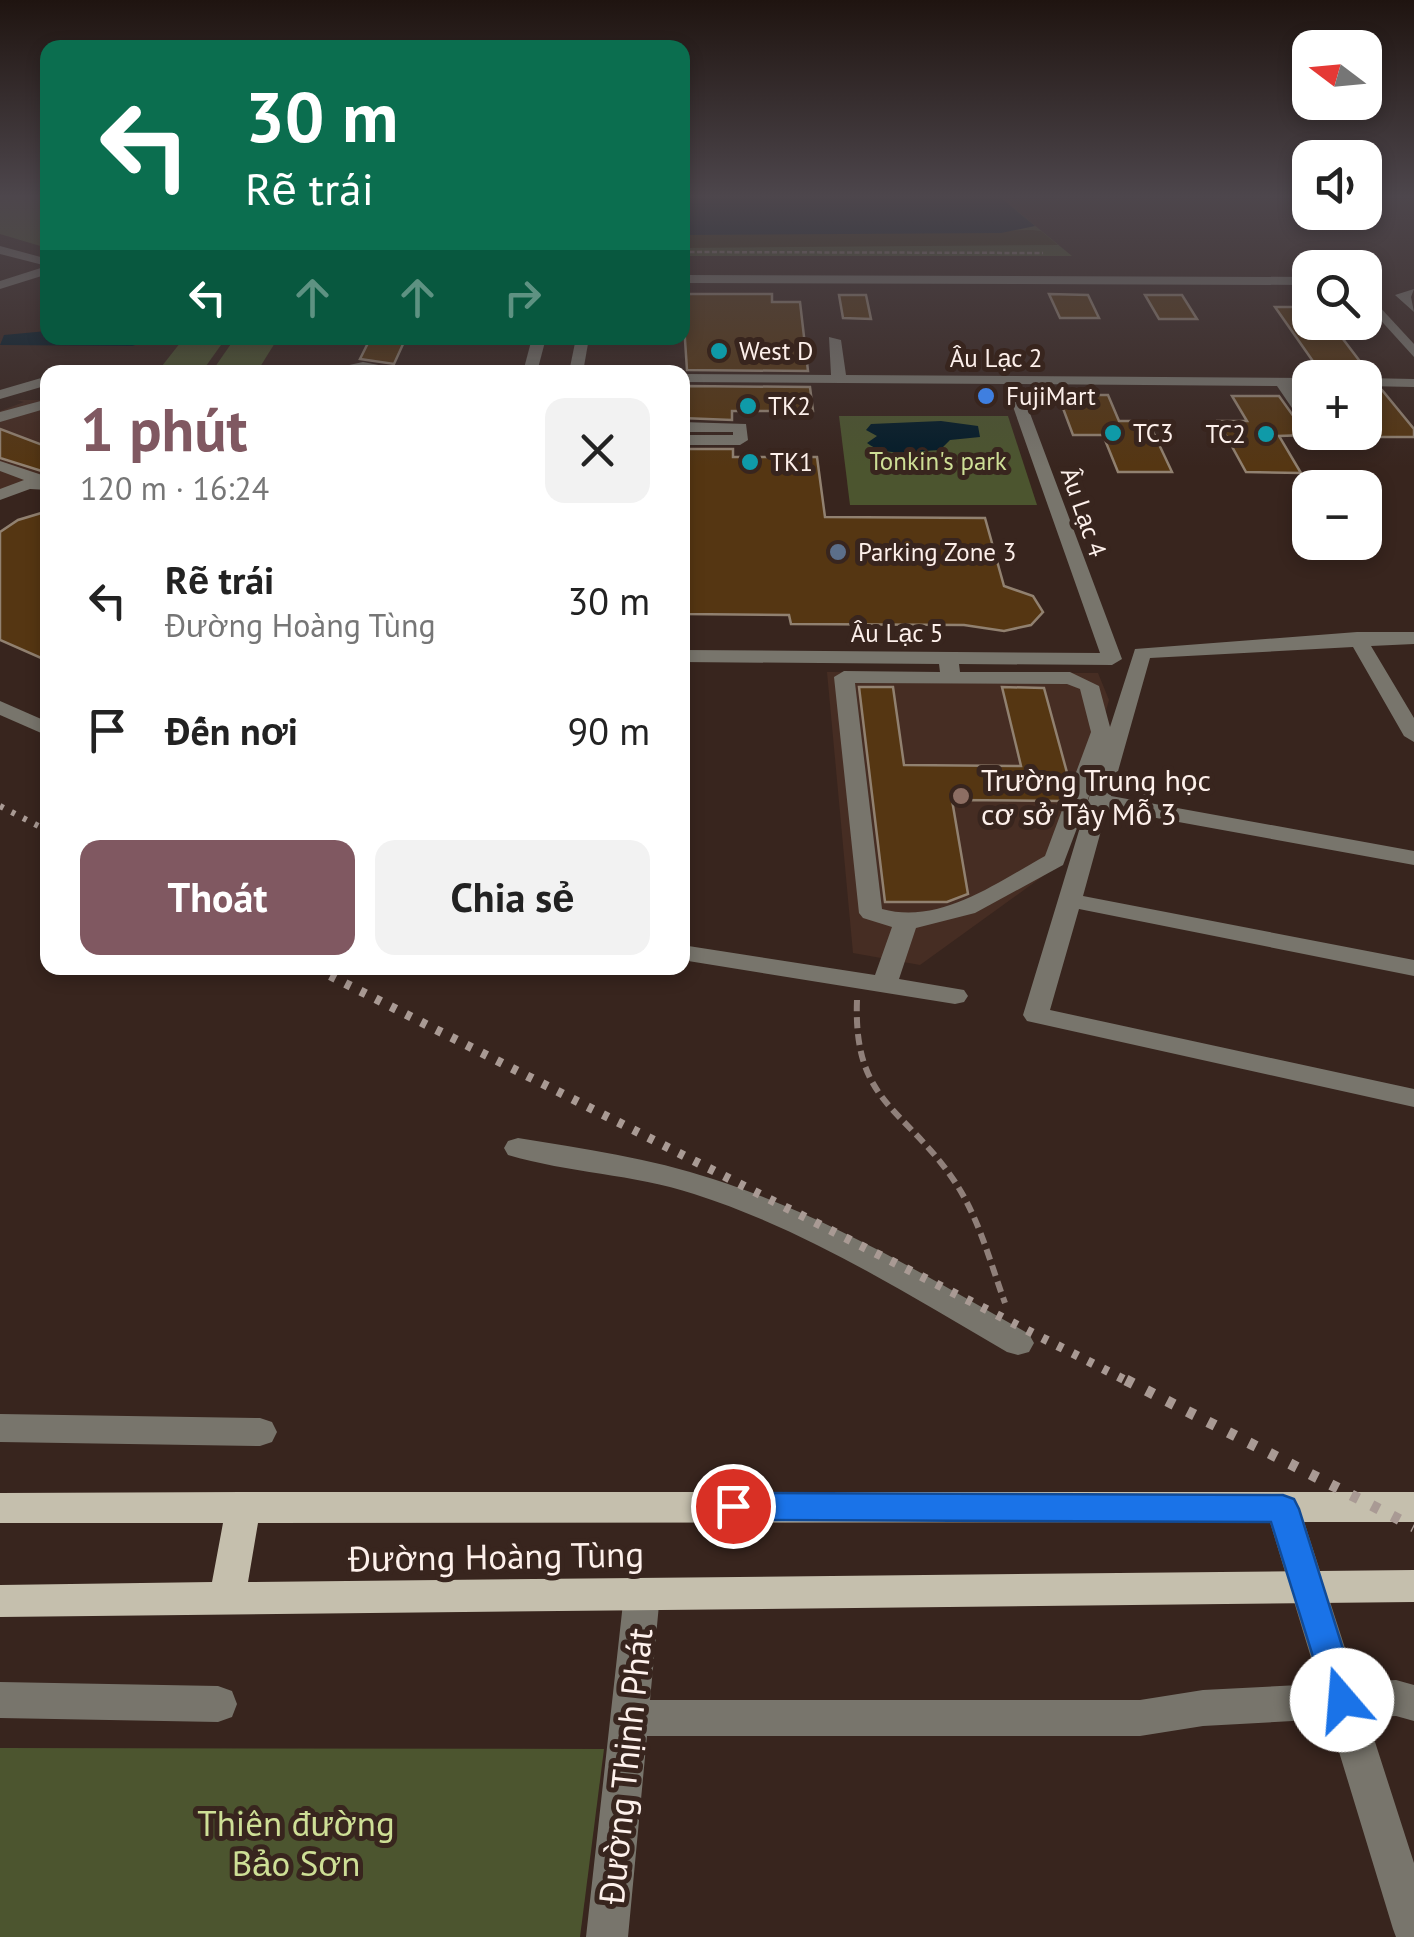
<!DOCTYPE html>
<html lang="vi">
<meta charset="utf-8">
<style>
:root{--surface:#fff;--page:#f2f2f2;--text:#222;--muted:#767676;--accent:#805861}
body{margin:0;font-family:"PT Sans",sans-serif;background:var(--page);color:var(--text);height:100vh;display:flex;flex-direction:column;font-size:38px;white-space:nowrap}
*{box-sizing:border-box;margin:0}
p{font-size:32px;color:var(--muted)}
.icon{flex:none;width:55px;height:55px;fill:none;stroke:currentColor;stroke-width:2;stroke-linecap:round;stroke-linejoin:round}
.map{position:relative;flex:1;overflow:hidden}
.side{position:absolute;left:40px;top:365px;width:650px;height:610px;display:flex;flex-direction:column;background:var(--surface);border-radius:20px;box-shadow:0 5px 15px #0003}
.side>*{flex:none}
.hud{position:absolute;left:40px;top:40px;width:650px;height:305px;border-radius:20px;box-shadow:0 5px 15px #0003;background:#0b6e4f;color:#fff;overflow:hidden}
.needle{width:65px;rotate:286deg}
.controls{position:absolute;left:1292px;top:30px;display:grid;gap:20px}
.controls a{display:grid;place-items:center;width:90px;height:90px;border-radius:20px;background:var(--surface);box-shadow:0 5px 15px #0003;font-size:50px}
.pin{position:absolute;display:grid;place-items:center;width:85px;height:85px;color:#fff;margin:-42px;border:5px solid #fff;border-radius:50%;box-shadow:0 2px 10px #0007}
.me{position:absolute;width:110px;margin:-55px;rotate:342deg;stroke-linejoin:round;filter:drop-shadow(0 0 8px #0008)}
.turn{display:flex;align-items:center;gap:35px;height:210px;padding:0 40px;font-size:45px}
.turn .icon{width:130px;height:130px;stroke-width:2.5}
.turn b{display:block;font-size:70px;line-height:85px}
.lanes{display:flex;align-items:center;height:95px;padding:0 40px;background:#0003;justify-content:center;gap:50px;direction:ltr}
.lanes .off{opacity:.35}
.round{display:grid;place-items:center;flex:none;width:105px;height:105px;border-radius:20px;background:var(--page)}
.summary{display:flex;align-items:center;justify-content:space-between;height:170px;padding:0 40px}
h1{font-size:60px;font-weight:700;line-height:75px;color:var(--accent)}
.cta{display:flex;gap:20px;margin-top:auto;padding:20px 40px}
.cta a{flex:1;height:115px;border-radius:20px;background:var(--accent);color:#fff;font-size:40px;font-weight:700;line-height:115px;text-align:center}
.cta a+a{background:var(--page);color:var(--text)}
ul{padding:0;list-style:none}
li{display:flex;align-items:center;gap:30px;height:130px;padding:0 40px}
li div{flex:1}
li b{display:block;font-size:38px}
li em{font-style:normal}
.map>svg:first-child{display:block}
.built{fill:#462d23}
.green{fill:#4c552f}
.sand{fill:#3a3111}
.water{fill:#041c29}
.building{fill:#553612;stroke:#918170;stroke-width:2.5}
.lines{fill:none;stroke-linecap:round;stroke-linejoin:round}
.path-far1{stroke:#90807a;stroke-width:2.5;stroke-dasharray:5 2.5;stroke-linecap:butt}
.path{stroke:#90807a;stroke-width:6;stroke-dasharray:11 6;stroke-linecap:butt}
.minor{fill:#78756c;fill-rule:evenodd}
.major{fill:#c5bfad;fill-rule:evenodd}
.rail-far2{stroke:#a99a94;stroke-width:6;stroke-dasharray:4 9;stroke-linecap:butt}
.rail-far1{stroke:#a99a94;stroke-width:9;stroke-dasharray:6 11;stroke-linecap:butt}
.rail{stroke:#a99a94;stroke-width:11;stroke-dasharray:8 15;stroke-linecap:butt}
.route{fill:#1a73e8;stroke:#114b97;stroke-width:2.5}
.culture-dot{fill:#0f9aa8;stroke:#38251e;stroke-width:4}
.shop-dot{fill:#3f7fe0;stroke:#38251e;stroke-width:4}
.service-dot{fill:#5c6f8a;stroke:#38251e;stroke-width:4}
.education-dot{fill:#8d6e63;stroke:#38251e;stroke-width:4}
.labels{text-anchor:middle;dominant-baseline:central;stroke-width:10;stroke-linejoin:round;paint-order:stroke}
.far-poi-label{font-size:25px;fill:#fdf0eb;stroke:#38251e;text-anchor:start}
.far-street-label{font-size:25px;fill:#fdf0eb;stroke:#38251e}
.far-park-label{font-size:25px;fill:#cedf96;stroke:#38251e}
.poi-label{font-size:30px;fill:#fdf0eb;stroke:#38251e;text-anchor:start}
.near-street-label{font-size:35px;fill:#fdf0eb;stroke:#38251e}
.near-park-label{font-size:35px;fill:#cedf96;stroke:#38251e}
</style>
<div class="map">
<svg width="1414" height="1937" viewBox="0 0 1414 1937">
<rect width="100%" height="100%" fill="#38251e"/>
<g class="built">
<path d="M17 400H47V489L25 488 0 498V411L24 402Z"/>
<path d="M827 672 1098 673 1109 700 1064 861 920 965 853 953Z"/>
</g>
<g class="green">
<path d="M0 196H47V248L0 234Z"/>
<path d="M683 196H999L1072 256H683Z"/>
<path d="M184 338H226L206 366H162Z"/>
<path d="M235 338H278L260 367H215Z"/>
<path d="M839 416H1008L1037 505H850Z"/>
<path d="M0 1748 604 1749 580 1937H0Z"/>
</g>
<path class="sand" d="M1032 230 1041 231 1058 245 683 248 682 235Z"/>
<g class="water">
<path d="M682 196H999L1035 226 1001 233 683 235Z"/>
<path d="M47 331 48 338H149L133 346 0 345 4 335Z"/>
<path d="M941 421 978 426 980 437 950 440 940 450C917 451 886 458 867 443L877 436 866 430 871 424Z"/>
</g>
<g class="building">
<path d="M682 294H772V302H800L808 371 687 370Z"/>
<path d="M1049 294 1088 295 1099 318H1060Z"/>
<path d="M839 295H866L871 319 843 318Z"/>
<path d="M1145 295H1182L1197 319H1159Z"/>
<path d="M1275 307H1310V322H1330L1365 368 1317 367Z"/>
<path d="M369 341 404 342 394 364 360 359Z"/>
<path d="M686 386 810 387 813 411H732V420L682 418Z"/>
<path d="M1365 390H1382L1414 429V437H1373L1365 429Z"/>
<path d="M1058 395H1108L1119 421H1148L1172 472H1118L1103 435H1073Z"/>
<path d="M1232 396H1279L1307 435 1279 436 1301 473 1246 472 1218 421H1247Z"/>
<path d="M0 429 48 447V473L0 458Z"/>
<path d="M682 449H733V457H817L825 517 985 518 1004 586 1033 596 1043 612 1031 625 1004 631 964 625 791 624 789 615 682 614Z"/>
<path d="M48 511V661L0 640V532L18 520Z"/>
<path d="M859 687H893L904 765 1021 766 1002 687 1044 688 1069 780 1061 801 952 800 968 894 947 902H885Z"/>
</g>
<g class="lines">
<path class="path-far1" d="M682 252 1043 253"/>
<path class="path" d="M857 1000C853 1104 905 1107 955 1182 979 1218 990 1262 1005 1303"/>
<g class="minor">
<path d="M0 246 48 259V274L0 289V281L47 266 0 254Z"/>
<path d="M682 275 1310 277V285L682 283Z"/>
<path d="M1414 289 1411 297 1414 312 1395 295Z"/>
<path d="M1365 291 1414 344V357L1365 303Z"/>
<path d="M829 337 841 340 846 375 1310 378V386H1292L1310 413V429L1305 427 1277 386 1019 384 1122 659 1112 665 959 664 960 672H1070L1099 686 1110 727 1135 649 1357 632H1414V644L1371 646 1414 718V742L1404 736 1353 647 1150 658 1111 796 1414 851V865L1107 809 1083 896 1414 960V976L1079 909 1050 1010 1414 1089V1107L1027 1021 1023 1015 1091 791 1063 865 975 913 916 928 899 979 964 990 968 996 964 1002 955 1004 682 960V945L875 975 892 927 863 918 859 913 834 677 844 671 940 672 939 664 682 662V650L1100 653 1005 384 682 382V374L831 375ZM855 683 1067 684 1080 689 1091 732 1045 856C996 883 940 925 882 909Z"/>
<path d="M532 338H546L537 372H523Z"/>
<path d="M576 338H589L583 372H569Z"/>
<path d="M363 362 415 372H317Z"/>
<path d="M48 376V385L0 399V390Z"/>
<path d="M1365 378 1414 379V387L1365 386Z"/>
<path d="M48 399V408L0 422V412Z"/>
<path d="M682 422 746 424 748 440 740 445H682V435H733V432H682Z"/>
<path d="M1310 430 1326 436 1364 432 1371 441C1358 449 1326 449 1313 441Z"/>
<path d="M0 461 48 477V490L30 489 0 500V489L24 480 0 471Z"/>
<path d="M0 701 48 722V736L0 715Z"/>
<path d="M518 1138C584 1149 650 1158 713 1179 825 1215 927 1276 1029 1334L1034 1343 1029 1352 1018 1355 1007 1352C906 1293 806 1230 694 1194 633 1174 569 1173 508 1155L504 1148 508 1141Z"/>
<path d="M0 1414 260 1418 272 1422 277 1432 272 1442 260 1446 0 1442Z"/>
<path d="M1283 1494 1295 1498 1300 1509 1356 1682 1396 1680 1414 1685V1721L1396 1716 1367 1717 1414 1863V1937H1396L1393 1929 1329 1719 1203 1726 1140 1736H647L628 1937H586L624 1594 629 1583 642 1578 655 1583 660 1594 650 1700H1140L1203 1690 1319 1684 1266 1509 1271 1498Z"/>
<path d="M0 1682 218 1686 232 1691 237 1704 232 1717 218 1722 0 1718Z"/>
</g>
<path class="major" d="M243 1492H1414V1522L258 1523 248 1582 1414 1570V1602L0 1617V1585L212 1582 223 1523H0V1493Z"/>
<path class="rail-far2" d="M0 806 48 831"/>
<path class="rail-far1" d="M315 968 1131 1383"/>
<path class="rail" d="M1126 1380 1414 1527"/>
</g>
<linearGradient id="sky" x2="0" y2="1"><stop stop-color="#1f1410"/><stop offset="0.42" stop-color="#4d464c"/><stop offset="1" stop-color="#4d464c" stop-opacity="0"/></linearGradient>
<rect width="1414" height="467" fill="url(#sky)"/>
<path class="route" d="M733 1493 1283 1495 1294 1499 1299 1509 1359 1700 1354 1711 1342 1716 1330 1711 1271 1522 733 1520 722 1516 717 1506 722 1497Z"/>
<g class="culture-dot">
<circle cx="719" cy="351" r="10"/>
<circle cx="748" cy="406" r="10"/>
<circle cx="1113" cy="433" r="10"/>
<circle cx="1266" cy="434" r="10"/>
<circle cx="750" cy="462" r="10"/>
</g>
<circle class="shop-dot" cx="986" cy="396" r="10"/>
<circle class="service-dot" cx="838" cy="552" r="10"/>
<circle class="education-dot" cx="961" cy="796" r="10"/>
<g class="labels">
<g class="far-poi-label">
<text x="739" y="351">West D</text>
<text x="1006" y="396">FujiMart</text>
<text x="768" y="406">TK2</text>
<text x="1133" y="433">TC3</text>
<text x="1246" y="434" text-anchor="end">TC2</text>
<text x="770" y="462">TK1</text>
<text x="858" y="552">Parking Zone 3</text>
</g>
<g class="far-street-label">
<text x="996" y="358">Âu Lạc 2</text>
<text transform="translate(1084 512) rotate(71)">Âu Lạc 4</text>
<text x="897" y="633">Âu Lạc 5</text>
</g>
<g class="far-park-label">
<text x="938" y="461">Tonkin's park</text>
</g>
<g class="poi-label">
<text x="981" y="779">Trường Trung học<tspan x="981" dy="34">cơ sở Tây Mỗ 3</tspan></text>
</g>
<g class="near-street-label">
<text transform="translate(496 1556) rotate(-1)">Đường Hoàng Tùng</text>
<text transform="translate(625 1766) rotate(-84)">Đường Thịnh Phát</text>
</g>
<g class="near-park-label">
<text x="296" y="1823">Thiên đường<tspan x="296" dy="40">Bảo Sơn</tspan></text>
</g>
</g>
</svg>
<div class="controls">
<a><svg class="needle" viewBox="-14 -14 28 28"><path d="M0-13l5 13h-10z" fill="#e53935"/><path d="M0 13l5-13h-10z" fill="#767676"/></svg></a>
<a><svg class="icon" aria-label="sound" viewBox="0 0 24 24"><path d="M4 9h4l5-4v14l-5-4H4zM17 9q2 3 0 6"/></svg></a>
<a><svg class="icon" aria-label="search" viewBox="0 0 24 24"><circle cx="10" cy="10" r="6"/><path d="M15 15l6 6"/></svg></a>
<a>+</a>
<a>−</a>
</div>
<div class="pin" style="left:733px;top:1506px;background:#d93025"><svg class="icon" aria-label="arrive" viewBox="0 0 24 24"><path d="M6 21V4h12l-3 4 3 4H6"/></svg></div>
<svg class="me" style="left:1342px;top:1700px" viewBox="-20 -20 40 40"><circle r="19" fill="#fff"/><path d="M0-13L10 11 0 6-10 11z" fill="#1a73e8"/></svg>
<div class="hud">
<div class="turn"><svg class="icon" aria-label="left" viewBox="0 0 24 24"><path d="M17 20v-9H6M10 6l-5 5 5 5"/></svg><div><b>30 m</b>Rẽ trái</div></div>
<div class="lanes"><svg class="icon" aria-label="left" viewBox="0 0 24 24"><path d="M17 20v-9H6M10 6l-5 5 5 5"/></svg><svg class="icon off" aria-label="ahead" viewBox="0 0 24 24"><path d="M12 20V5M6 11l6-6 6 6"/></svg><svg class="icon off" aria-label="ahead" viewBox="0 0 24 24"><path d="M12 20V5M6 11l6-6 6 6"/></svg><svg class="icon off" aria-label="right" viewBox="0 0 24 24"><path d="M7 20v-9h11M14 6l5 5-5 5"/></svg></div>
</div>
<section class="side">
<div class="summary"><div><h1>1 phút</h1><p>120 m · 16:24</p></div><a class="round"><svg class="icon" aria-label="close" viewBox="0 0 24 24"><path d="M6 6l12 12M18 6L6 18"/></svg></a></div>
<ul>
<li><svg class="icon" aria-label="left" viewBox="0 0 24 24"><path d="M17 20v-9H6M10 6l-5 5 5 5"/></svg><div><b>Rẽ trái</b><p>Đường Hoàng Tùng</p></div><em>30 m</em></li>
<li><svg class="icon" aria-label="arrive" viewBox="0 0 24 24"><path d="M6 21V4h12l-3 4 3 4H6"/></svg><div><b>Đến nơi</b></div><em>90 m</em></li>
</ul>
<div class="cta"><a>Thoát</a><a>Chia sẻ</a></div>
</section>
</div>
